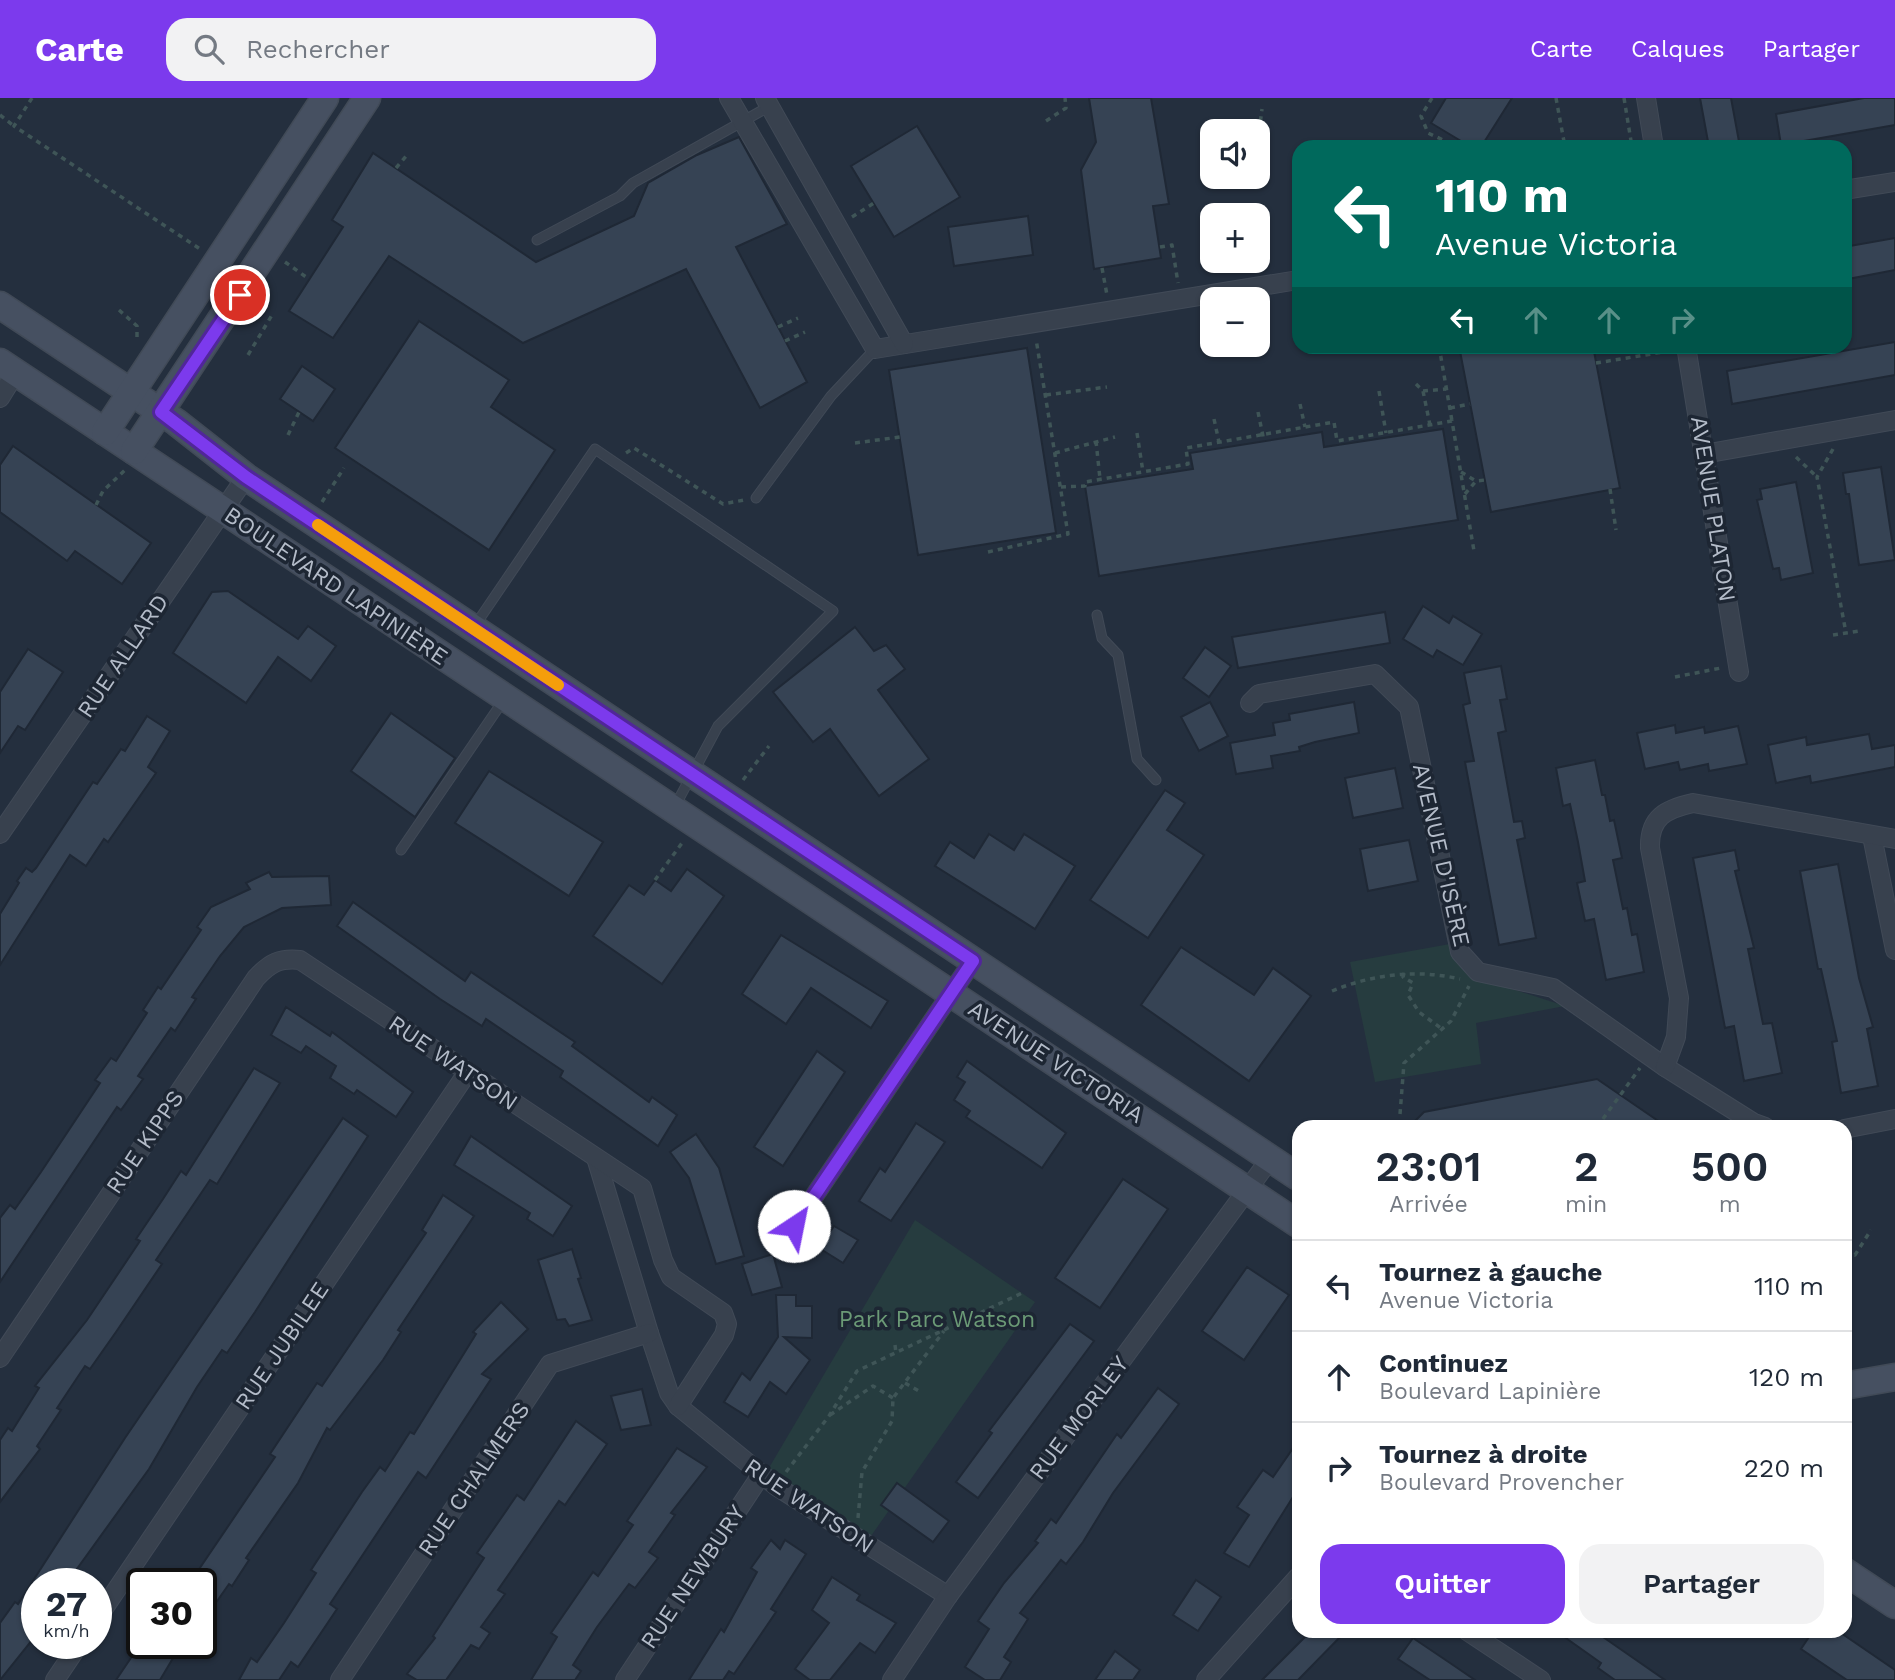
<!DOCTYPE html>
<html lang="fr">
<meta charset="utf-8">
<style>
:root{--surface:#fff;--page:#f2f2f3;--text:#1f2937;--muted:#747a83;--line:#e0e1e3;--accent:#7c3aed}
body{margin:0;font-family:"Work Sans",sans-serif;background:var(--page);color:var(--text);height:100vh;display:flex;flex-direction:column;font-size:26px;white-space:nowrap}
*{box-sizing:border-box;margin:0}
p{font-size:23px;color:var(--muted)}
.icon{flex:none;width:38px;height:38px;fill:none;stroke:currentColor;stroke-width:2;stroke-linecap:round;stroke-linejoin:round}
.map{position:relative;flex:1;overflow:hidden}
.side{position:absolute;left:1292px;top:1022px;width:560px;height:518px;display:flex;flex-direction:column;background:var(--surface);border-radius:21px;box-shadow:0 2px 5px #0004}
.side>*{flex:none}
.hud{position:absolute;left:1292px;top:42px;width:560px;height:214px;border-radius:21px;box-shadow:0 2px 5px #0004;background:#00695c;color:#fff;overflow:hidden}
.tools{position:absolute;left:1200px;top:21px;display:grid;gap:14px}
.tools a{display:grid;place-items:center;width:70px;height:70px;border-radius:14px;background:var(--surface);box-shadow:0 2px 5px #0004;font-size:35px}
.speed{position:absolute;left:21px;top:1470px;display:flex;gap:14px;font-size:35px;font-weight:700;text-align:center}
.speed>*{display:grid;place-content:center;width:91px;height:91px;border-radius:50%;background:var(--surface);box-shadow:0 2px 5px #0004;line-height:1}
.speed small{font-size:18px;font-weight:400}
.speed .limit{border:4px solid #111;border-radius:10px;background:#fff;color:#111}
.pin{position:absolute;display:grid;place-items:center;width:60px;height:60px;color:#fff;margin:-30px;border:4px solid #fff;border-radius:50%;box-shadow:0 2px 7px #0007}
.me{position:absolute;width:77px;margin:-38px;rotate:34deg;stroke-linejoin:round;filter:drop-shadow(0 0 5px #0008)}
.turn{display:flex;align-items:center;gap:24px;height:147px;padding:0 28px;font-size:32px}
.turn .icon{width:91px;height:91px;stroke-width:2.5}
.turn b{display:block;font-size:49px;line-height:60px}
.lanes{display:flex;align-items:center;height:66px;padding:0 28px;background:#0003;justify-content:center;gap:35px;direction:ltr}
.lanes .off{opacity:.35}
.eta{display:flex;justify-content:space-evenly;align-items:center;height:119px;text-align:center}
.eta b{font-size:42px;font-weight:600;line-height:49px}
.action{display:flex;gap:14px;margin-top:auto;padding:14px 28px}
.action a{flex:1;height:80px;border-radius:21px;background:var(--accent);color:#fff;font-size:28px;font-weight:600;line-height:80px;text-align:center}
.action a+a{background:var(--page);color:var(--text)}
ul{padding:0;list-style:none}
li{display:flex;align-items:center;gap:21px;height:91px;padding:0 28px;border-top:2px solid var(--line)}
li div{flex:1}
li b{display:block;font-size:26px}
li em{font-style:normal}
header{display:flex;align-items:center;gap:42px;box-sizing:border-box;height:98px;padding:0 35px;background:var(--accent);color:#fff}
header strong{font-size:33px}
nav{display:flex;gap:38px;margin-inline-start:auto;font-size:24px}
.search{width:490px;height:63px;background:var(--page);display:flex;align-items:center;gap:18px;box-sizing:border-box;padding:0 24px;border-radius:21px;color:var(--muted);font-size:26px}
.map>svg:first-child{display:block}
.green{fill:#263c3f}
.building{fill:#364354;stroke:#1f2835;stroke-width:2}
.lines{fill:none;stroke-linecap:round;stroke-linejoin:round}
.lane-casing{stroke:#414a57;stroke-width:11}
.street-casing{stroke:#414a57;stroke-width:20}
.secondary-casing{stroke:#414a57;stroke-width:29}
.path{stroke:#3f5557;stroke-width:3.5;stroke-dasharray:5 5;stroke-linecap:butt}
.lane{stroke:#38414e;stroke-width:9}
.street{stroke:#38414e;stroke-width:18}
.secondary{stroke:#465061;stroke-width:26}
.route-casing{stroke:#51269a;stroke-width:18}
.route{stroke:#7c3aed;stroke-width:12}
.slow{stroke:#f59e0b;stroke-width:12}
.labels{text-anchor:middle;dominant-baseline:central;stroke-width:7;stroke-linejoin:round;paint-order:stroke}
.street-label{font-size:23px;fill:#b4bcc9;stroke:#1d2633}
.park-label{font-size:23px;fill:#6b9a76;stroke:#1d2633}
</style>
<header>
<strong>Carte</strong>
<div class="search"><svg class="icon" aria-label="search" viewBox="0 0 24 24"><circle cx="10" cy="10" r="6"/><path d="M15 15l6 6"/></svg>Rechercher</div>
<nav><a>Carte</a><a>Calques</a><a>Partager</a></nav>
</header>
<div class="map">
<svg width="1895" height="1582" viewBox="0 0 1895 1582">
<rect width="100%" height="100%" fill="#242f3e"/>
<g class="green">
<path d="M1450 846 1478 880 1565 908 1476 925 1481 966 1375 984 1350 864Z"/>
<path d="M915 1122 1035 1204 864 1448 763 1380Z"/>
</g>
<g class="building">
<path d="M1089 0H1151L1169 106 1153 108 1161 160 1094 171 1081 72 1096 44Z"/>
<path d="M1446 0H1512L1481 49H1471L1431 25Z"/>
<path d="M1700 0H1731L1740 49H1709Z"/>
<path d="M1864 0H1895V27L1781 47 1776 16Z"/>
<path d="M917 28 960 99 894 139 851 68Z"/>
<path d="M739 39 787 126 736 149 807 284 760 310 686 171 523 245 389 158 333 240 289 213 343 129 332 122 373 55 536 164 634 118 648 85 697 57Z"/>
<path d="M1028 118 1033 157 954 168 948 129Z"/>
<path d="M1895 140V172L1848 181 1844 149Z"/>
<path d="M419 223 509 282 491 309 555 352 489 452 335 350Z"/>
<path d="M1895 244V277L1732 306 1727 273Z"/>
<path d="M1459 248H1593L1620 390 1491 414Z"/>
<path d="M1027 250 1056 435 918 457 889 272Z"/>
<path d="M302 268 335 291 313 323 280 301Z"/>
<path d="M1443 331 1458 422 1099 478 1085 388 1193 371 1190 355 1322 334 1324 349Z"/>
<path d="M13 348 151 445 122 486 75 453 67 463 0 414V367Z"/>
<path d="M1881 369 1895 462 1859 467 1849 396H1846L1843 375Z"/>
<path d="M1796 384 1813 475 1781 482 1779 470 1773 471 1757 402 1762 401 1760 391Z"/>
<path d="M228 493 298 541 308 528 336 548 311 583 278 559 246 605 173 555 212 494Z"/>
<path d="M1423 508 1449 525 1453 518 1482 536 1463 567 1437 552 1433 559 1403 541Z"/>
<path d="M1385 514 1390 545 1238 570 1232 539Z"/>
<path d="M855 529 874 553 886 547 905 571 878 592 929 661 879 698 830 631 813 644 773 594Z"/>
<path d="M1205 549 1231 568 1209 599 1183 580Z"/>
<path d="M28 551 63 574 25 632 18 628 0 655V594Z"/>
<path d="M1501 568 1507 601 1500 602 1506 633 1498 635 1514 724 1522 723 1525 740 1517 742 1536 840 1499 847 1465 664 1474 663 1463 607 1470 605 1464 575Z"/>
<path d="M1210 604 1228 638 1199 653 1181 619Z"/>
<path d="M1354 604 1359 635 1315 644 1299 649 1300 653 1271 658 1273 670 1236 676 1230 645 1275 637 1273 625 1290 622 1289 616Z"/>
<path d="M391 615 455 660 415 719 351 673Z"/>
<path d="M147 618 170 633 148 669 156 675 108 744 104 741 86 768 70 757 0 867V816L19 785 17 783 26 770 32 774 36 770 93 684 97 686 121 651 125 653Z"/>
<path d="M1675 627 1676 635 1704 629 1705 635 1738 628 1747 666 1709 673 1708 666 1680 672 1678 664 1645 671 1637 635Z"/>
<path d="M1869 636 1872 651 1895 647V669L1811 685 1810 678 1776 685 1768 647 1806 639 1807 647Z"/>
<path d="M1595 662 1602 697H1605L1610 723 1614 722 1622 760 1613 762 1623 811 1627 810 1632 837 1637 836 1644 874 1606 882 1594 821 1585 823 1577 785 1585 783 1578 744 1570 706 1563 708 1556 670Z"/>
<path d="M1395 670 1403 710 1353 720 1345 680Z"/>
<path d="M489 673 603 744 569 798 455 725Z"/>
<path d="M1165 692 1185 705 1167 732 1204 757 1148 840 1090 802Z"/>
<path d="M989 736 1014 752 1024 736 1075 768 1035 831 935 768 950 744 974 760Z"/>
<path d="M1409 742 1418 783 1368 793 1360 751Z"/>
<path d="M1735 752 1739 772 1735 773 1754 850 1748 851 1763 926 1772 925 1782 975 1744 983 1734 928 1725 930 1693 760Z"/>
<path d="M1838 766 1859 880 1873 929 1867 931 1878 988 1841 995 1832 944 1837 943 1821 871H1818L1800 773Z"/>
<path d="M687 771 724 798 662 886 593 838 629 787 644 797 655 782 671 793Z"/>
<path d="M269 774 272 779 329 778 331 807 282 810 244 829 220 858 192 899 196 901 175 933 171 930 138 978 143 981 121 1012 117 1009 0 1184V1120L10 1107 15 1111 41 1074 100 985 95 982 111 960 116 963 147 915 143 912 158 889 161 891 201 832 197 829 211 809 250 791 246 785Z"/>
<path d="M353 804 465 883 471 874 575 944 572 948 649 1004 652 999 677 1017 658 1048 560 979 563 973 486 921 482 928 440 901 337 828Z"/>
<path d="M781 837 888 903 871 930 811 890 786 926 742 896Z"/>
<path d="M1181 849 1254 897 1273 870 1311 898 1249 983 1141 907Z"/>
<path d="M286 909 330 938 332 934 413 994 396 1019 357 992 354 996 330 980 336 968 306 948 301 955 271 937Z"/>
<path d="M817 953 845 974 783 1068 754 1049Z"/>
<path d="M967 963 1066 1035 1042 1070 966 1019 970 1013 954 1002 965 984 957 979Z"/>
<path d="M254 970 280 985 217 1086 210 1082 156 1162 162 1166 116 1234 90 1271 85 1268 57 1310 61 1312 37 1348 40 1351 0 1404V1342L8 1330 12 1333 39 1290 35 1288 87 1222 140 1143 136 1141 163 1101 181 1073 186 1077Z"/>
<path d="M1597 981 1667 1029H1409L1424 1014Z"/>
<path d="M343 1020 368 1038 255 1214 227 1255 222 1252 197 1289 149 1371 66 1486H37V1536L0 1582V1525L15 1504 18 1506 125 1340Z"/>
<path d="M916 1025 945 1044 891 1123 859 1103 880 1070 885 1074Z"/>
<path d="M696 1036 719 1070 744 1158 716 1166 689 1080 670 1054Z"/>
<path d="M471 1038 572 1108 553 1138 527 1121 530 1115 454 1067Z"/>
<path d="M1123 1081 1168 1111 1100 1210 1055 1180Z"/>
<path d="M443 1097 474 1118 398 1232 401 1234 383 1262 330 1332 327 1330 298 1385 246 1460 249 1462 232 1488 229 1486 201 1526V1486H189L275 1359 270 1356 317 1285 322 1288 426 1135 422 1132Z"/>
<path d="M834 1128 858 1142 843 1165 819 1150Z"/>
<path d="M572 1151 581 1180 578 1181 592 1222 569 1228 565 1221 557 1222 538 1162Z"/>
<path d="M773 1156 782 1189 752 1197 742 1166Z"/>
<path d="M1247 1169 1289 1197 1244 1262 1202 1233Z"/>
<path d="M776 1197H796V1208H812V1240L784 1239 810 1262 786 1296 770 1284 748 1319 724 1304 742 1275 750 1282 778 1239Z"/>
<path d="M501 1204 528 1231 482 1276 491 1281 426 1380 418 1374 330 1506 337 1511 298 1569 291 1564 279 1582H239L251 1560 257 1564 284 1525 316 1475 311 1472 362 1394 380 1369 385 1373 410 1334 414 1336 476 1236 473 1234Z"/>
<path d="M1070 1226 1094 1243 978 1400 956 1384 992 1335 989 1333Z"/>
<path d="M1158 1290 1179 1306 1113 1395 1083 1444 1066 1466 1061 1462 1020 1515 1028 1521 1004 1559 1011 1564 1000 1582H985L965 1569 989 1531 978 1523 1004 1485 1038 1445 1035 1443 1051 1421 1056 1425 1117 1336 1121 1340Z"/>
<path d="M642 1291 651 1327 621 1332 611 1298Z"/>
<path d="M576 1323 607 1346 565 1407 559 1403 498 1492 505 1496 481 1529 490 1535 479 1551 471 1547 446 1582H417L407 1576 435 1540 433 1538 484 1460 477 1455 517 1397 524 1402Z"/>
<path d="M1298 1343V1391L1249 1469 1224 1455 1249 1417 1237 1409 1263 1372 1273 1379Z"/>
<path d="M677 1350 707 1369 671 1415 675 1417 649 1454 658 1460 635 1490 629 1486 597 1529 573 1567 581 1573 575 1582H531L557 1539 551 1535 593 1474 598 1478 633 1427 627 1423Z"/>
<path d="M897 1385 949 1423 933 1444 881 1407Z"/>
<path d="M771 1442 780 1451 785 1442 806 1456 771 1511 776 1514 734 1576 729 1573 723 1582H689L721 1531 724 1534 757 1474 751 1470Z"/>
<path d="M832 1479 860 1497 857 1502 896 1525 875 1555 860 1545 830 1582H810L795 1571 829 1525 812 1512Z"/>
<path d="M1196 1482 1221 1499 1198 1533 1173 1517Z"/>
<path d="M1311 1533H1346L1298 1582H1262Z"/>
<path d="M1556 1533H1606L1603 1539 1665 1582H1615L1598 1570 1601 1565Z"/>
<path d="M1813 1533H1838L1895 1572V1582H1847L1801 1551Z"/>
<path d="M1413 1540 1453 1567 1475 1582H1430L1398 1561Z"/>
<path d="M141 1545H182L160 1582H116Z"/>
<path d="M1115 1553 1140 1572 1133 1582H1095Z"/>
</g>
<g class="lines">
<defs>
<g id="lane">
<path d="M537 142 620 98 633 85 770 8"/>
<path d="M756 400 831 298 875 251"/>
<path d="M1097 517 1102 540 1118 557 1137 661 1156 682"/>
<path d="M474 529 595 351 833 513 718 628 674 710"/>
<path d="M401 752 503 603"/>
</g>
<g id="street">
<path d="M729 0 875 251 1298 182"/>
<path d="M765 0 904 246"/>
<path d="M1646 0 1654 49"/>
<path d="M1844 92 1895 84"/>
<path d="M1686 248 1739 574"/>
<path d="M0 300 16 274"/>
<path d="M1704 356 1895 322"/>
<path d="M1250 605 1259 596 1375 576 1409 609 1460 854 1478 874 1553 890 1665 969 1754 1025 1765 1029"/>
<path d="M0 736 246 379"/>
<path d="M1872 738 1895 852"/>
<path d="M1665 969 1676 939 1679 900 1650 750C1649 719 1666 711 1693 705L1895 741"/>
<path d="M1844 1031 1895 1021"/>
<path d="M597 1063 649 1235 669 1295 678 1308 776 1388 948 1498"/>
<path d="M794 1128 973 863"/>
<path d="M0 1260 256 880C270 865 279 860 300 862L642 1090 663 1162 671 1179 723 1215 727 1226 724 1237 678 1308"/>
<path d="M96 1522 467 975"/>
<path d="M1467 1533 1541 1582"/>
<path d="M55 1582 80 1545"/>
<path d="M340 1582 550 1266 649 1235"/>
<path d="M625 1582 761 1377"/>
<path d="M892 1582 948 1498 1270 1061"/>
<path d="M1206 1582 1298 1479"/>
</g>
<g id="secondary">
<path d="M0 207 176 324 246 379 1298 1079"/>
<path d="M0 264 1298 1126"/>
<path d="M105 334 325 0"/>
<path d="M134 353 367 0"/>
<path d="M1844 1288 1895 1279"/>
<path d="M1844 1473 1895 1507"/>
</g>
</defs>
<use href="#lane" class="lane-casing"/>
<use href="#street" class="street-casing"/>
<use href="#secondary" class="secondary-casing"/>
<g class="path">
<path d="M32 0 14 28 200 151"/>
<path d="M1432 0 1421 18 1428 35 1456 48"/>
<path d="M1556 0 1565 49"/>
<path d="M1624 0 1632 49"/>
<path d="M0 17 14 28"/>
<path d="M1046 23 1066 10 1065 0"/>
<path d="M1258 43 1262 11"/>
<path d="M396 70 407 57"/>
<path d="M852 119 874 105"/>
<path d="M1160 149 1172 147 1178 185"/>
<path d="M285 164 309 181"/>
<path d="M1102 170 1107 197"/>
<path d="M119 212 137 228V242"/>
<path d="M778 229 798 220"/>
<path d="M785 243 805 234"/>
<path d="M1439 248 1452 323"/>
<path d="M1440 253 1460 250"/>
<path d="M248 257 272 217"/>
<path d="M1596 265 1670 253"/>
<path d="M1416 286 1423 293 1430 327"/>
<path d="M1379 293 1386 335"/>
<path d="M1423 293 1446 291"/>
<path d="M1046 297 1107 289"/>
<path d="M1300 306 1305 329"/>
<path d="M1450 310 1470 306"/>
<path d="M1258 314 1264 343"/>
<path d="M1214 321 1219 344"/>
<path d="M1137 335 1143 374"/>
<path d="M288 337 299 314"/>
<path d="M1096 343 1100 381"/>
<path d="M855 345 900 339"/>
<path d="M1833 351 1817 379 1846 535"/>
<path d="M626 355 634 350 723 406 744 402"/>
<path d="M1055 355 1115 339"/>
<path d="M1796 359 1817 379"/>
<path d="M1461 374 1476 383"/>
<path d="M1061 389 1085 388V384L1188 366 1186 350 1334 324 1337 343 1452 323 1474 453"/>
<path d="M1610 391 1616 432"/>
<path d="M1465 396 1476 383 1485 382"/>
<path d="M322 404 344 370"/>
<path d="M96 407 103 393 125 372"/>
<path d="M988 454 1068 436 1036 241"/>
<path d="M1833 537 1859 533"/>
<path d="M1675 579 1721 570"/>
<path d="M743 682 769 648"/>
<path d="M655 782 682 745"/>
<path d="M1404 875 1403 879 1413 885 1408 897 1419 914 1442 931"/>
<path d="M1332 893C1374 876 1416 871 1460 881"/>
<path d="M1400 1016 1404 965 1451 923 1469 888"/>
<path d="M1597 1029 1640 970"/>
<path d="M1845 1154 1855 1157 1871 1132"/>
<path d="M895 1247 896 1255"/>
<path d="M905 1285 919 1293"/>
<path d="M830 1317 873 1288 893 1300"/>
<path d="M786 1374 829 1318 857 1273 1022 1195"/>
<path d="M858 1420 862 1374 892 1323 893 1300 944 1233"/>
</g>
<use href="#lane" class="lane"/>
<use href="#street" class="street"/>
<use href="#secondary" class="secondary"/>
</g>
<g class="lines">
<defs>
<path id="route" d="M240 197 161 314 246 379 973 863 794 1128"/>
</defs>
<use href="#route" class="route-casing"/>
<use href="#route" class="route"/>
<path class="slow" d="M318 427 558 587"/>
</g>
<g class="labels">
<g class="street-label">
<text transform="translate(1713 411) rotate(81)">AVENUE PLATON</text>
<text transform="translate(336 488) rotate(34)">BOULEVARD LAPINIÈRE</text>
<text transform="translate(123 558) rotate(-56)">RUE ALLARD</text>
<text transform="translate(1441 757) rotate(77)">AVENUE D'ISÈRE</text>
<text transform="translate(1056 964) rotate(33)">AVENUE VICTORIA</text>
<text transform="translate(453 965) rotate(34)">RUE WATSON</text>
<text transform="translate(145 1044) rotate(-56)">RUE KIPPS</text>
<text transform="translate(282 1248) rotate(-56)">RUE JUBILEE</text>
<text transform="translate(1079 1320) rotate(-53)">RUE MORLEY</text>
<text transform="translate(474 1381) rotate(-56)">RUE CHALMERS</text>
<text transform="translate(809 1408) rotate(34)">RUE WATSON</text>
<text transform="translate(693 1479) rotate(-56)">RUE NEWBURY</text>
</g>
<g class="park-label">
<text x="937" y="1221">Park Parc Watson</text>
</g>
</g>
</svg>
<div class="tools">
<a><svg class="icon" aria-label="sound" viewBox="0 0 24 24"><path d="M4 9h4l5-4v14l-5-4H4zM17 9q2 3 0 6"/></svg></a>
<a>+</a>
<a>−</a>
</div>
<div class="speed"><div>27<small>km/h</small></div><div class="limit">30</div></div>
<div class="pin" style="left:240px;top:197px;background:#d93025"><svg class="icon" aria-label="arrive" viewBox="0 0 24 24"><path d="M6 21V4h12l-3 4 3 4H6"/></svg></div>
<svg class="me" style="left:794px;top:1128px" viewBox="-20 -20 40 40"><circle r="19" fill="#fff"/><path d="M0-13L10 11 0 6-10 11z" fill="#7c3aed"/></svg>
<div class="hud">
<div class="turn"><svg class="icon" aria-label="left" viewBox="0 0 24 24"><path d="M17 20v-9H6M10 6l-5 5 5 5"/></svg><div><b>110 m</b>Avenue Victoria</div></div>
<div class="lanes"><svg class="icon" aria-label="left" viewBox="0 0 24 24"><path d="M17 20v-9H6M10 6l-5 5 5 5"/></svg><svg class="icon off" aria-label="ahead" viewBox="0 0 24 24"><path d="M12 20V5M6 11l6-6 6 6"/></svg><svg class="icon off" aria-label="ahead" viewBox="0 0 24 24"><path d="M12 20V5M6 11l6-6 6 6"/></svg><svg class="icon off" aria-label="right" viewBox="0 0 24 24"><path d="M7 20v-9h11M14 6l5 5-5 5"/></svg></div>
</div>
<section class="side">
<div class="eta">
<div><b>23:01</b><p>Arrivée</p></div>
<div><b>2</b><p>min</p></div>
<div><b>500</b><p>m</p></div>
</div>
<ul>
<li><svg class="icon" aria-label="left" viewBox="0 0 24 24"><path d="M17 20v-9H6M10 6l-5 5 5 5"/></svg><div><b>Tournez à gauche</b><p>Avenue Victoria</p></div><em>110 m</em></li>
<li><svg class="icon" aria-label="ahead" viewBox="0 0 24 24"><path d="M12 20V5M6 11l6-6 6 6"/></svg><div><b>Continuez</b><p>Boulevard Lapinière</p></div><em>120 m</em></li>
<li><svg class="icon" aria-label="right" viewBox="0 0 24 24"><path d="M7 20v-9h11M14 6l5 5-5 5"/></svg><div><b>Tournez à droite</b><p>Boulevard Provencher</p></div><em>220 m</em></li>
</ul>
<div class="action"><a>Quitter</a><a>Partager</a></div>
</section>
</div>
